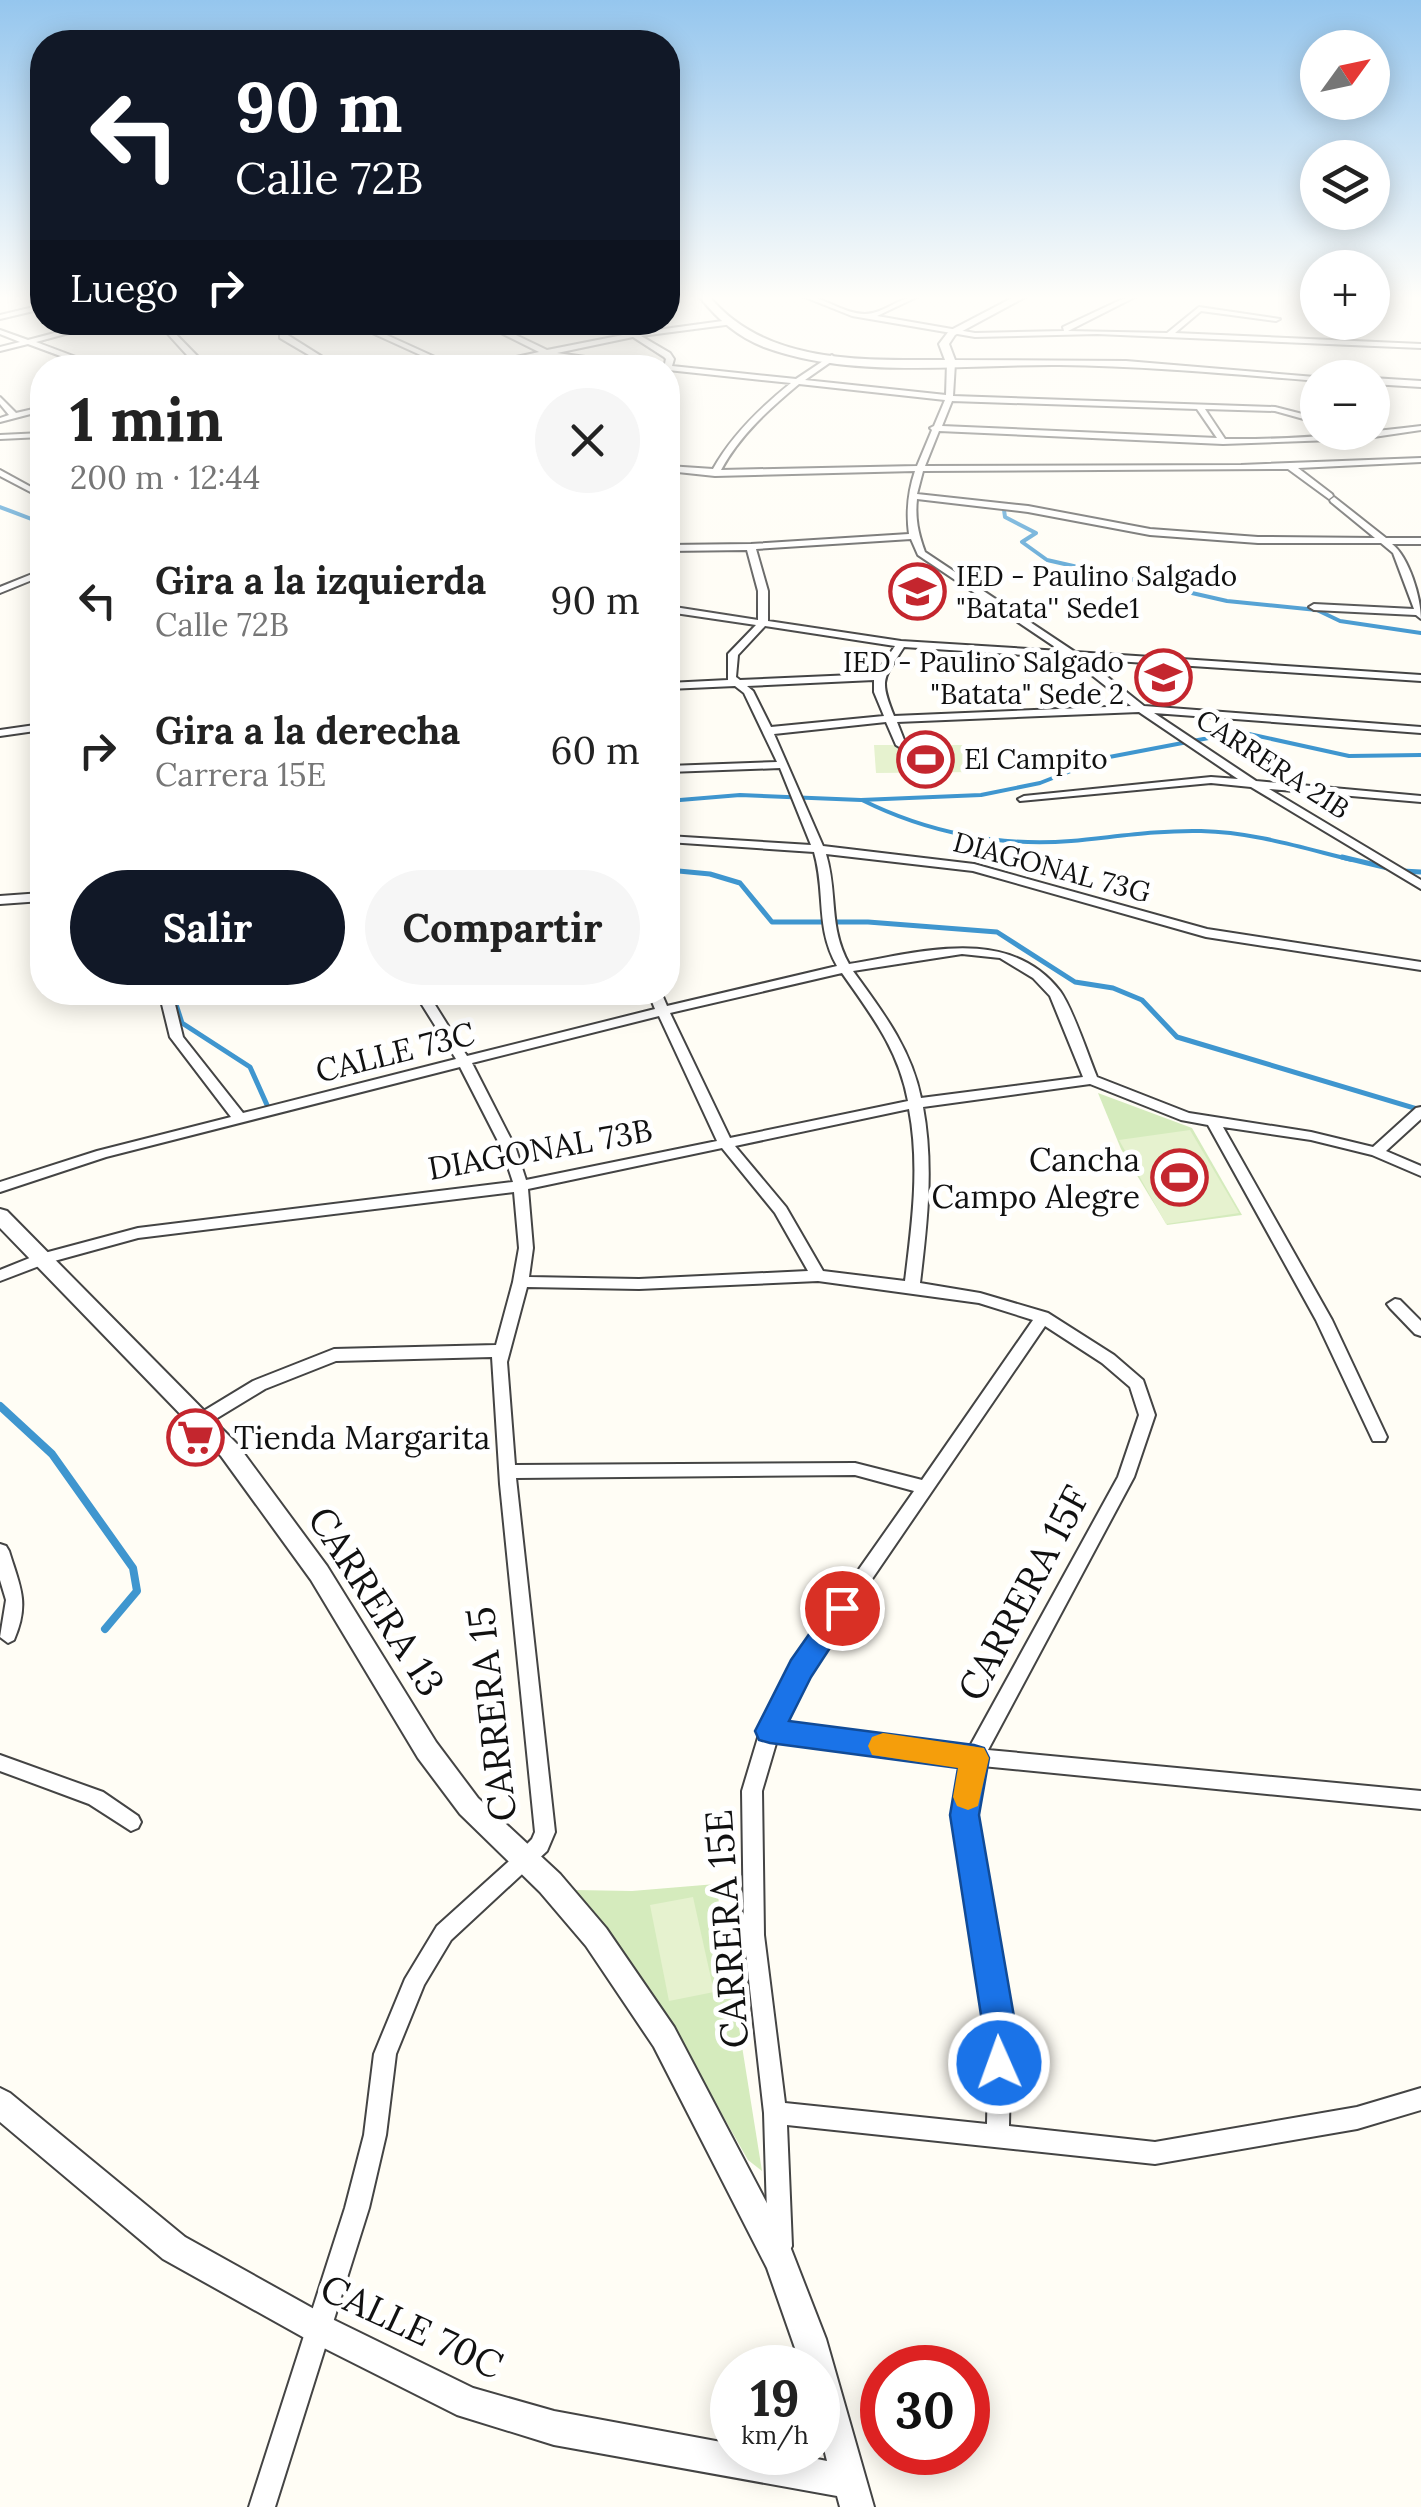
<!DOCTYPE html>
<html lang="es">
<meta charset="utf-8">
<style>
:root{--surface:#fff;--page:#f6f6f6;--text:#222;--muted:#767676;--accent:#111827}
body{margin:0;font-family:Lora,serif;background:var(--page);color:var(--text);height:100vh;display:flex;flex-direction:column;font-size:38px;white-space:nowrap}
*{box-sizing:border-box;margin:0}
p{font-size:32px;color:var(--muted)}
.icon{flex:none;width:55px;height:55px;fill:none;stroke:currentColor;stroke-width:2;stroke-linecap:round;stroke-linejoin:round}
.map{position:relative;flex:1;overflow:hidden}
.side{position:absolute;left:30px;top:355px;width:650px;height:650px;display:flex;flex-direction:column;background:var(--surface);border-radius:40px;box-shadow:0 5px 25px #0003}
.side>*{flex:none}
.guide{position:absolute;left:30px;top:30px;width:650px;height:305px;border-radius:40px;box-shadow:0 5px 25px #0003;background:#111827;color:#fff;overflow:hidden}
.needle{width:65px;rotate:57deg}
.controls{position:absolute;left:1300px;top:30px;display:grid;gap:20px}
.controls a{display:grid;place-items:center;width:90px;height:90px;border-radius:50%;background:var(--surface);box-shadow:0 5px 25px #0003;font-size:50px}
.speed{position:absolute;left:710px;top:2345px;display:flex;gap:20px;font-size:50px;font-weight:700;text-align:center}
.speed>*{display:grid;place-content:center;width:130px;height:130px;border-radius:50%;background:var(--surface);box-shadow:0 5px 25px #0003;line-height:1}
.speed small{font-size:25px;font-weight:400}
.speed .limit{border:15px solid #d22;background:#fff;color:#111}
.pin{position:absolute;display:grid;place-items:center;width:85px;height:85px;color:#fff;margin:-42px;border:5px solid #fff;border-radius:50%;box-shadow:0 2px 10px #0007}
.me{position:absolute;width:110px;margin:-55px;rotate:358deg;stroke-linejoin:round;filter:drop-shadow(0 0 8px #0008)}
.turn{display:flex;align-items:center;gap:35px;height:210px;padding:0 40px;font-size:45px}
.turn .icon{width:130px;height:130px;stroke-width:2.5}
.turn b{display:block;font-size:70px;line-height:85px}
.then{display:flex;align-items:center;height:95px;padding:0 40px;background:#0003;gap:20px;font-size:38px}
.round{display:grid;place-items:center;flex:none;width:105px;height:105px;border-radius:52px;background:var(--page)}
.headline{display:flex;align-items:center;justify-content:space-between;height:170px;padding:0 40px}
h1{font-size:60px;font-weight:700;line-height:75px}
.cta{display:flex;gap:20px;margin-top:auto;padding:20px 40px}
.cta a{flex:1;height:115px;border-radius:60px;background:var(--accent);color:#fff;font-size:40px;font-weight:700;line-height:115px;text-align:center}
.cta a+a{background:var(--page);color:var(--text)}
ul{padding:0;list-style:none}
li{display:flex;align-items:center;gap:30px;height:150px;padding:0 40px}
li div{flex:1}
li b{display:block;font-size:38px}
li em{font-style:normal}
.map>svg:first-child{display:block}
.green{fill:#d5ebbd}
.pitch{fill:#e6f2cf}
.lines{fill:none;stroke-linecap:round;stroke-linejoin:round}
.stream-far2{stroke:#3f96cf;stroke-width:4}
.stream-far1{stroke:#3f96cf;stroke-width:5}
.stream{stroke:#3f96cf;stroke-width:8}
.minor-casing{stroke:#444;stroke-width:4}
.tertiary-casing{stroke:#444;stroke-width:4}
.minor{fill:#fff;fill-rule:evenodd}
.tertiary{fill:#fff;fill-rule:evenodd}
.route{fill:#1a73e8;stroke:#114b97;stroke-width:2.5}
.slow{fill:#f59e0b}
.labels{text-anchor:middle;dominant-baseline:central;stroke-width:10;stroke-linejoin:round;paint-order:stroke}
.far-poi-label{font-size:28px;fill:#111;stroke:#fff;text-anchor:start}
.far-street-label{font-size:28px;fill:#111;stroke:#fff}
.street-label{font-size:32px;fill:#111;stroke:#fff}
.poi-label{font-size:32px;fill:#111;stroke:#fff;text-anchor:end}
.near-street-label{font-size:38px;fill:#111;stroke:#fff}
</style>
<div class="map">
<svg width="1421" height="2507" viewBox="0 0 1421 2507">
<rect width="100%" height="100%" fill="#fffdf5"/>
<g class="green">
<path d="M1098 1093 1192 1128 1242 1215 1167 1225 1121 1149Z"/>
<path d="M716 1884 762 2171 748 2160C695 2068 645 1969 574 1890L632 1891Z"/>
</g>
<g class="pitch">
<path d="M874 745H970L979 772 876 773Z"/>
<path d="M1190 1130 1239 1213 1166 1224 1119 1140Z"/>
<path d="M693 1897 714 1992 669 2001 650 1905Z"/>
</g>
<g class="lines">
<g class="stream-far2">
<path d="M0 507 42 523"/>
<path d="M1004 510 1005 517 1036 533 1022 542 1047 560 1227 601 1317 610 1340 621 1421 633"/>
<path d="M862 800C926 832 999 847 1071 841 1115 837 1157 830 1201 831 1253 832 1303 848 1352 860"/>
<path d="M668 801 740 795 861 800 981 795 1040 783 1104 758 1240 732 1349 756 1421 755"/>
</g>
<g class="stream-far1">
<path d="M1342 857 1388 868"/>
<path d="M668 870 710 874 740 883 772 922H868L997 932 1075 982 1113 988 1142 1000 1177 1037 1421 1110"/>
<path d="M1402 871 1421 872"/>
<path d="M172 992 182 1023 250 1067 267 1105"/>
</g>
<path class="stream" d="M0 1406 52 1454 133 1568 137 1591 105 1629"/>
<defs>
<g id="minor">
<path d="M802 296C824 296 843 314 865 314 884 314 900 296 919 296L877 316 975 333 1064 331 1063 327 1129 296H1137L1068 331 1167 333 1199 307 1280 319 1276 321 1201 311 1175 333 1421 344V348L1097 334 975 337 852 316Z"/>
<path d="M42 305V309L0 319V315Z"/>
<path d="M730 320 733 324 641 336 670 353 674 359 672 366 796 379 832 355 835 359 805 380 946 395 947 363 951 361 955 363 953 396 1275 407 1318 418V423L1275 411 1205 409 1225 439C1291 440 1356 434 1421 426V430L1360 439 1223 444 939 431 925 466 1241 465 1421 458V462L1298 468 1332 494 1333 496 1329 499 1288 469 923 471 917 494 1028 506 1150 529 1258 537 1375 538 1331 502 1330 500 1334 497 1386 538H1421V544H1392C1409 557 1421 598 1421 619L1416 615 1314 610 1309 607 1314 604 1414 609 1393 553 1381 543H1258L1150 535 1028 512 917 499C915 518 918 533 925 552L1075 652 1421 675V681L1085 659 1144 706 1421 727V733L1154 713 1256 781 1421 796V802L1269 789 1421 880V889L1251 787 1211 783 1020 801 1018 799 1024 796 1211 777 1238 779 1139 712 897 722 906 745 901 748 896 745 886 722 774 734 823 846 974 864 1207 929 1421 962V970L1206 937 973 871 826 854C838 894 828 926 849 964 919 953 1008 924 1060 991 1073 1009 1088 1055 1097 1077L1189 1113 1311 1132 1373 1147 1416 1108 1421 1107V1119L1386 1151 1421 1166V1176L1372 1155 1311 1140 1223 1127 1332 1320 1387 1437 1385 1441H1373L1316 1320 1208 1125 1181 1120 1090 1084 923 1107C934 1165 927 1225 920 1283L980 1293 1048 1313 1114 1355 1143 1380 1155 1415 1134 1477 988 1750 1421 1791V1809L982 1766 975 1815 1011 2027 1009 2126 1155 2142 1357 2107 1421 2088V2110L1357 2129 1155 2164 787 2125 792 2246 788 2254 780 2258 772 2254 768 2246 764 2113 744 1935 742 1791 760 1731 793 1663 914 1491 855 1475 516 1478 555 1832 547 1851 451 1940 424 1985 396 2054 386 2135 369 2208 275 2507H249L345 2208 364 2135 374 2054 405 1979 437 1926 518 1853 532 1839 535 1832 500 1484 492 1357 336 1361 265 1389 204 1426H192L190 1422 192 1418 253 1381 334 1349 496 1345 513 1282 519 1248 514 1192 138 1238 47 1263 0 1281V1270L37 1255 138 1228 513 1182 502 1149 460 1067 106 1157 0 1192V1182L97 1151 231 1117 170 1037 159 992H172L183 1037 243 1113 456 1059 414 992H427L467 1056 655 1009 648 992H661L667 1006 837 966C815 927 826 894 814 852L668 842V836L811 845 780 768 668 772V766L777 762 744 693 735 686 668 689V683L728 680V654L756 625 668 612V606L758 620V591L747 550 668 551V545L751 544 909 534C906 511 908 492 915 471L715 476 668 471V466L713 469C732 435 760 408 791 383L668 370V368H664L666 359 664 357 633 337 557 353 663 368H638L545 355 484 368H467L539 352 479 322H489L547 350 628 334 610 322H619L635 333ZM799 384 945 400 934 426 930 428 932 430 917 466 721 470C740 435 769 409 799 384ZM952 401 1197 409 1217 438 942 426ZM911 539 918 555 1061 651 901 641 768 621V591L756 549ZM765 626 895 646 876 674 740 680 736 677 738 655ZM904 647 1070 658 1131 706 894 716C879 679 883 679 904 647ZM874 680V692L884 716 771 727 753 691 747 686ZM962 954 1000 958 1033 978 1050 996 1083 1077 921 1098C911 1048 882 1011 853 971ZM842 973C871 1015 898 1048 908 1101L730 1138 670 1013ZM659 1016 717 1141 526 1180 516 1149 472 1063ZM909 1109C920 1166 912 1224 905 1281L823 1271 786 1207 735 1146ZM722 1148 775 1213 808 1271 639 1279 529 1277 533 1248 528 1189ZM818 1281 979 1303 1033 1320 922 1480 855 1463 515 1465 507 1362 527 1287 639 1289ZM1045 1326 1102 1363 1130 1387 1139 1415 1118 1477 969 1748 783 1724 807 1674ZM777 1740 963 1764 955 1815 989 2027 987 2124 785 2103 764 1935 762 1791Z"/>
<path d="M96 322H109L36 342 105 368H93L28 344 0 351V347L20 342 0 334V330L28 340Z"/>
<path d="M157 322H164L202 361 215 368 196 365Z"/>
<path d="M348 322H358L459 368H449Z"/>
<path d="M280 334H286L340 368H331L280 338Z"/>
<path d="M0 397 16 413 42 407V411L0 422V418L9 415 0 404Z"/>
<path d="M42 433V437L0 439V435Z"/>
<path d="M0 470 42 493V498L0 476Z"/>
<path d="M42 570V576L0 593V587Z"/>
<path d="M42 724V730L0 736V730Z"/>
<path d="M42 893V901L0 904V896Z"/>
<path d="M1395 1299 1400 1300 1421 1321V1336L1415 1334 1390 1308 1387 1304Z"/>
<path d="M0 1544 6 1546 9 1551C20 1587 30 1603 14 1640L8 1643 0 1637 6 1600 0 1580Z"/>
<path d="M0 1755 103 1792 138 1816 141 1822 138 1828 131 1831 89 1804 0 1771Z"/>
</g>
<g id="tertiary">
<path d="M699 296H709C765 365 864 360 945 360L939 344 949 331 1016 296H1027L955 335 949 344 955 360 1126 361 1327 378H1318V381C1232 374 1146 366 1059 365 966 364 853 380 764 347 738 337 716 318 699 296Z"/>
<path d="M1372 378 1421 381V387L1372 384Z"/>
<path d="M0 1209 7 1211 237 1444 327 1566 436 1742 478 1798 560 1874 606 1928 674 2027 791 2249 826 2339 874 2507H840L837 2496 554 2445 457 2415 310 2341 163 2259 0 2122V2088L10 2093 185 2237 332 2319 473 2388 554 2411 732 2444V2452H782L827 2461 818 2425V2368H802L767 2268 654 2047 586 1946 540 1892 460 1814 418 1758 311 1580 221 1456 0 1228Z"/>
</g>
</defs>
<use href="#minor" class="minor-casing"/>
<use href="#tertiary" class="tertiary-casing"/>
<use href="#minor" class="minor"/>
<use href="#tertiary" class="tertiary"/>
</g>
<linearGradient id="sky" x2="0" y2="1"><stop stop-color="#95c6ee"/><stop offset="0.46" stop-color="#fffefa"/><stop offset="1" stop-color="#fffefa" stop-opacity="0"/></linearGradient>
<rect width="1421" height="647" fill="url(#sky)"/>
<path class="route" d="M842 1597 852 1600 856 1608 811 1677 789 1721 974 1745 984 1748 989 1758 979 1815 1016 2028V2063L1011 2075 999 2080 988 2075 983 2063V2028L950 1815 958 1768 770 1743 759 1740 755 1731 791 1660 833 1600Z"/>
<path class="slow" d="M883 1733 984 1748 989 1758 978 1806 968 1810 957 1806 953 1797 958 1768 872 1755 868 1746 872 1737Z"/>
<defs>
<symbol id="school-ring" viewBox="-11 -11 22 22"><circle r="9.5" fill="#fff" stroke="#c4262e" stroke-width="1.5"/><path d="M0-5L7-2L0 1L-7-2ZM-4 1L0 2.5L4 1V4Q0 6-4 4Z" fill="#c4262e"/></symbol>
<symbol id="stadium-ring" viewBox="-11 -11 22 22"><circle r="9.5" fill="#fff" stroke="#c4262e" stroke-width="1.5"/><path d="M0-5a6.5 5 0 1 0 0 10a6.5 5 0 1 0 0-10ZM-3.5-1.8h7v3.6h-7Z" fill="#c4262e"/></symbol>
<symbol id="supermarket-ring" viewBox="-11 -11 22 22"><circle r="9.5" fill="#fff" stroke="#c4262e" stroke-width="1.5"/><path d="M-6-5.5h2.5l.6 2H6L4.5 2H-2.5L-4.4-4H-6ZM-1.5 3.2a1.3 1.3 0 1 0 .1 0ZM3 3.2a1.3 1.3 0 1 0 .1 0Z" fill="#c4262e"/></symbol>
</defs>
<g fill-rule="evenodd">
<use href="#school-ring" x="886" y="560" width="63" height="63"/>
<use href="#school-ring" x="1132" y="646" width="63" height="63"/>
<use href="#stadium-ring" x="894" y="728" width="63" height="63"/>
<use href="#stadium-ring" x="1148" y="1146" width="63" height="63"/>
<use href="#supermarket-ring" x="164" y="1406" width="63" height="63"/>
</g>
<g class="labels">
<g class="far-poi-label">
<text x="956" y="576">IED - Paulino Salgado<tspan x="956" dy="32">"Batata'' Sede1</tspan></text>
<text x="1124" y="662" text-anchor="end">IED - Paulino Salgado<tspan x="1124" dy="32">"Batata" Sede 2</tspan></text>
<text x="964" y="759">El Campito</text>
</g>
<g class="far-street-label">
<text transform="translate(1273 764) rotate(33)">CARRERA 21B</text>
<text transform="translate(1052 867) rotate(15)">DIAGONAL 73G</text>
</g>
<g class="street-label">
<text transform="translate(395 1052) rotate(-14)">CALLE 73C</text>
<text transform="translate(540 1149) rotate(-10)">DIAGONAL 73B</text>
</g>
<g class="poi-label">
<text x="1140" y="1159">Cancha<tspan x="1140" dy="37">Campo Alegre</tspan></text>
<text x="234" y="1437" text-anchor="start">Tienda Margarita</text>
</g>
<g class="near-street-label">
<text transform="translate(1023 1593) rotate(-62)">CARRERA 15F</text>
<text transform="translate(377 1601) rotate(57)">CARRERA 13</text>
<text transform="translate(491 1714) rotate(-96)">CARRERA 15</text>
<text transform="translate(726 1929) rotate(-94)">CARRERA 15E</text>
<text transform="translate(412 2326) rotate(25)">CALLE 70C</text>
</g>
</g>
</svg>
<div class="controls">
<a><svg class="needle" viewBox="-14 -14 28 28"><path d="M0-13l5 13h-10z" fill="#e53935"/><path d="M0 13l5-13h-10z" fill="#767676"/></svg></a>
<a><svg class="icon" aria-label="layers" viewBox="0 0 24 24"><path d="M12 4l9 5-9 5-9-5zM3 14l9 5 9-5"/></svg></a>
<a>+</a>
<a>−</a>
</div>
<div class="speed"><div>19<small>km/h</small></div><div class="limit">30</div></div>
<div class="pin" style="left:842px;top:1608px;background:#d93025"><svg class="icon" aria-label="arrive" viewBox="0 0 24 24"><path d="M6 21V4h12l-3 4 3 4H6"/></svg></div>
<svg class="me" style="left:999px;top:2063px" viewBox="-20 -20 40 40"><circle r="17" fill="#1a73e8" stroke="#fff" stroke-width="3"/><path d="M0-11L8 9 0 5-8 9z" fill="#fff"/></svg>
<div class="guide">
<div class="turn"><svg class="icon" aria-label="left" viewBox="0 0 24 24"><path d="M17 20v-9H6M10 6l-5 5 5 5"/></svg><div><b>90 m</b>Calle 72B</div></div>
<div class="then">Luego<svg class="icon" aria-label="right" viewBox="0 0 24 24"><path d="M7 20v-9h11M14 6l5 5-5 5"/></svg></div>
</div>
<section class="side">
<div class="headline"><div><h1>1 min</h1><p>200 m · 12:44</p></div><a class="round"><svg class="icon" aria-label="close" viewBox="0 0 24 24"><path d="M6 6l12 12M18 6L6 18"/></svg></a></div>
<ul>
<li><svg class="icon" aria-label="left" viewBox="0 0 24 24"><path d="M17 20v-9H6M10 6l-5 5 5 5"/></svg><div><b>Gira a la izquierda</b><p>Calle 72B</p></div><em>90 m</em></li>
<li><svg class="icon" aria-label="right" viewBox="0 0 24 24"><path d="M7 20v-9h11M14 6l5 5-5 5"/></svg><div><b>Gira a la derecha</b><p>Carrera 15E</p></div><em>60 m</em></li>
</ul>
<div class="cta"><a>Salir</a><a>Compartir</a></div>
</section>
</div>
